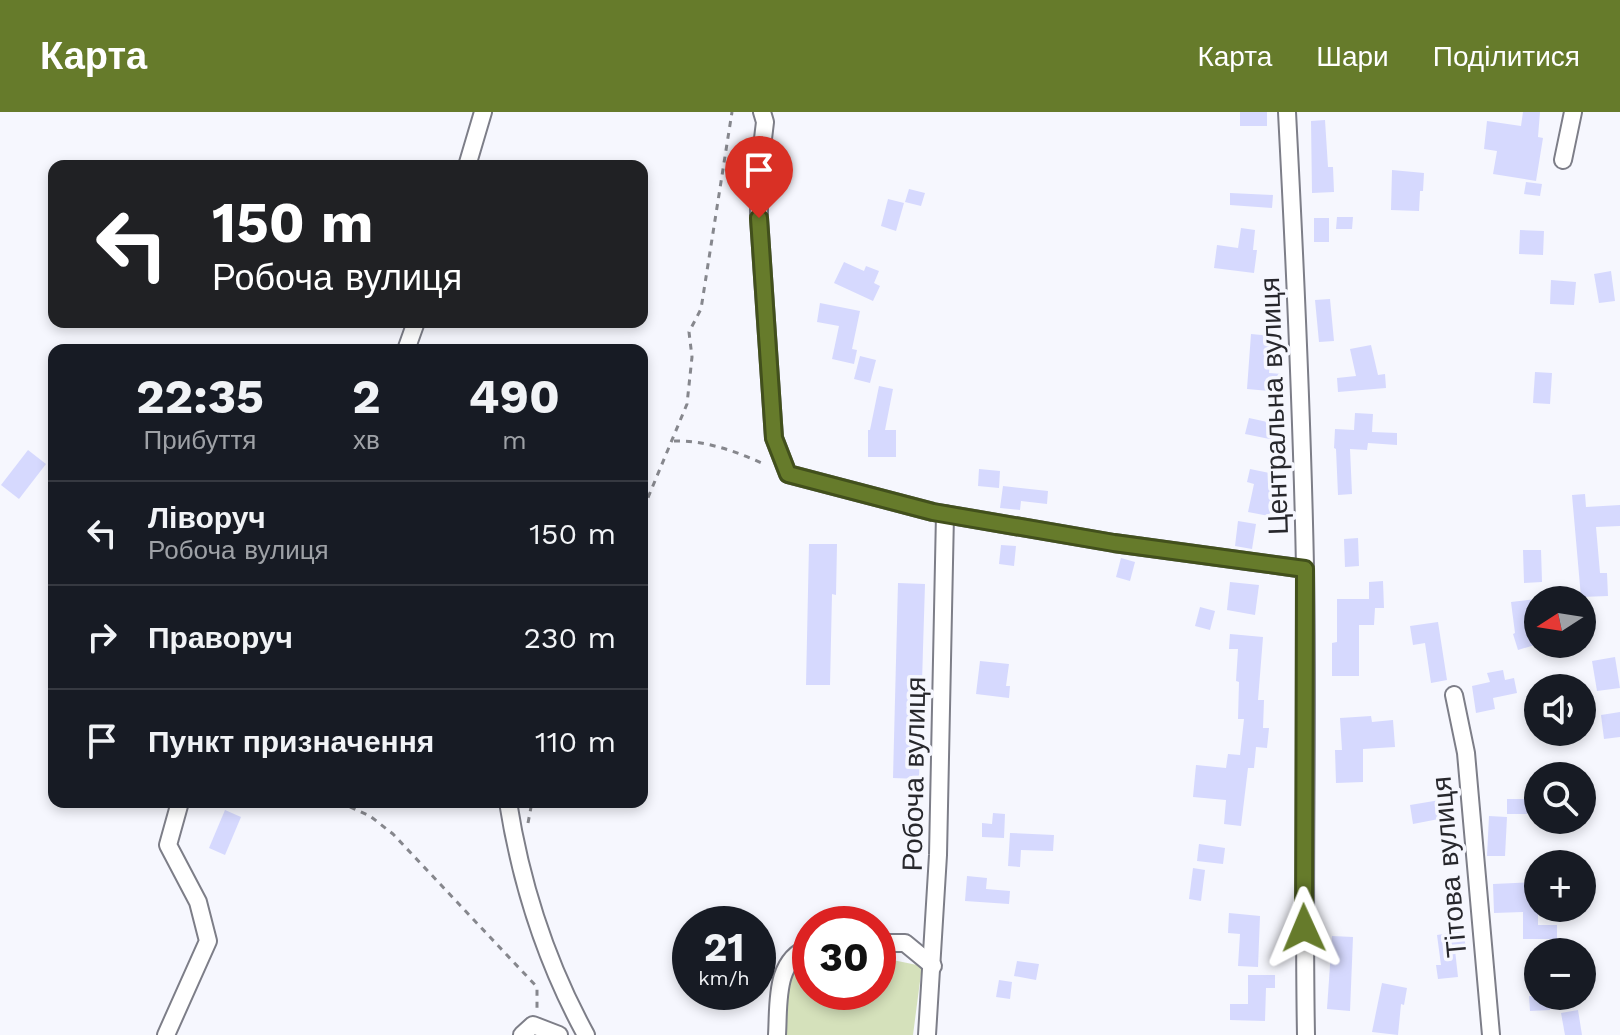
<!DOCTYPE html>
<html lang="uk">
<meta charset="utf-8">
<style>
:root{--surface:#171b24;--page:#20242c;--text:#f1f3f6;--muted:#9ea1a6;--line:#363941;--accent:#667b2b}
body{margin:0;font-family:"Work Sans",sans-serif;background:var(--page);color:var(--text);height:100vh;display:flex;flex-direction:column;font-size:30px;white-space:nowrap}
*{box-sizing:border-box;margin:0}
p{font-size:26px;color:var(--muted)}
.icon{flex:none;width:44px;height:44px;fill:none;stroke:currentColor;stroke-width:2;stroke-linecap:round;stroke-linejoin:round}
.map{position:relative;flex:1;overflow:hidden}
.drawer{position:absolute;left:48px;top:232px;width:600px;height:464px;display:flex;flex-direction:column;background:var(--surface);border-radius:16px;box-shadow:0 4px 12px #0003}
.drawer>*{flex:none}
.banner{position:absolute;left:48px;top:48px;width:600px;height:168px;border-radius:16px;box-shadow:0 4px 12px #0003;background:#202124;color:#fff;overflow:hidden}
.needle{width:52px;rotate:258deg}
.fabs{position:absolute;left:1524px;top:474px;display:grid;gap:16px}
.fabs a{display:grid;place-items:center;width:72px;height:72px;border-radius:50%;background:var(--surface);box-shadow:0 4px 12px #0003;font-size:40px}
.speed{position:absolute;left:672px;top:794px;display:flex;gap:16px;font-size:40px;font-weight:700;text-align:center}
.speed>*{display:grid;place-content:center;width:104px;height:104px;border-radius:50%;background:var(--surface);box-shadow:0 4px 12px #0003;line-height:1}
.speed small{font-size:20px;font-weight:400}
.speed .limit{border:12px solid #d22;background:#fff;color:#111}
.pin{position:absolute;display:grid;place-items:center;width:68px;height:68px;color:#fff;margin:-82px -34px;border-radius:50% 50% 50% 0;rotate:-45deg;box-shadow:0 0 8px #0007}
.pin .icon{rotate:45deg}
.me{position:absolute;width:88px;margin:-44px;rotate:359deg;stroke-linejoin:round;filter:drop-shadow(0 0 6px #0008)}
.turn{display:flex;align-items:center;gap:28px;height:168px;padding:0 32px;font-size:36px}
.turn .icon{width:104px;height:104px;stroke-width:2.5}
.turn b{display:block;font-size:56px;line-height:68px}
.eta{display:flex;justify-content:space-evenly;align-items:center;height:136px;text-align:center}
.eta b{font-size:48px;font-weight:700;line-height:56px}
ul{padding:0;list-style:none}
li{display:flex;align-items:center;gap:24px;height:104px;padding:0 32px;border-top:2px solid var(--line)}
li div{flex:1}
li b{display:block;font-size:30px}
li em{font-style:normal}
header{display:flex;align-items:center;gap:48px;box-sizing:border-box;height:112px;padding:0 40px;background:var(--accent);color:#fff}
header strong{font-size:38px}
nav{display:flex;gap:44px;margin-inline-start:auto;font-size:28px}
.map>svg:first-child{display:block}
.green{fill:#d5e1bb}
.building{fill:#d6d9fe}
.lines{fill:none;stroke-linecap:round;stroke-linejoin:round}
.minor-casing{stroke:#7d7e88;stroke-width:20}
.path{stroke:#86878d;stroke-width:3;stroke-dasharray:6 6;stroke-linecap:butt}
.minor{stroke:#fff;stroke-width:16}
.route-casing{stroke:#42501c;stroke-width:20}
.route{stroke:#667b2b;stroke-width:14}
.labels{text-anchor:middle;dominant-baseline:central;stroke-width:7;stroke-linejoin:round;paint-order:stroke}
.street-label{font-size:28px;fill:#27272c;stroke:#f6f7fe}
</style>
<header>
<strong>Карта</strong>
<nav><a>Карта</a><a>Шари</a><a>Поділитися</a></nav>
</header>
<div class="map">
<svg width="1620" height="923" viewBox="0 0 1620 923">
<rect width="100%" height="100%" fill="#f6f7fe"/>
<path class="green" d="M878 845 922 854 913 923H785L788 861 810 852V880H878Z"/>
<g class="building">
<rect x="1240" y="0" width="27" height="14"/>
<path d="M1523 0H1540L1538 25 1543 26 1536 69 1493 62 1497 39 1484 37 1487 9 1521 14Z"/>
<path d="M1325 8 1328 55H1333L1334 80 1312 81 1311 9Z"/>
<path d="M1392 58 1424 61 1423 79H1420L1419 99 1391 98Z"/>
<path d="M1526 70 1542 72 1540 84 1524 82Z"/>
<path d="M909 77 925 81 921 94 905 90Z"/>
<path d="M1230 81 1273 83 1272 96 1230 93Z"/>
<path d="M888 87 904 91 896 119 881 114Z"/>
<path d="M1337 105H1353L1352 117H1336Z"/>
<rect x="1314" y="106" width="15" height="24"/>
<path d="M1241 116 1255 118 1253 138H1257L1254 161 1214 156 1217 133 1238 136Z"/>
<path d="M1520 118 1544 119 1543 143 1519 142Z"/>
<path d="M844 150 864 159 866 154 879 159 874 171 880 174 873 189 834 171Z"/>
<path d="M1611 159 1615 189 1599 191 1594 162Z"/>
<path d="M1551 168 1576 170 1574 193 1550 192Z"/>
<path d="M1330 187 1334 229 1319 230 1315 188Z"/>
<path d="M820 191 860 199 852 237 857 238 854 252 832 247 839 214 817 210Z"/>
<path d="M1251 222 1272 224 1269 261 1282 262 1280 280 1247 277Z"/>
<path d="M1371 233 1378 263 1385 262 1386 276 1338 280 1337 266 1356 264 1350 237Z"/>
<path d="M860 244 876 248 870 271 854 267Z"/>
<path d="M1535 260 1552 261 1550 292 1533 291Z"/>
<path d="M879 274 893 277 885 318H896V345H868V318H870Z"/>
<path d="M1355 301 1373 302 1372 320 1397 321V333L1368 331 1367 338 1350 337 1352 382 1338 383 1336 337 1334 336 1335 317 1354 318Z"/>
<path d="M1249 306 1282 313 1279 329 1245 322Z"/>
<path d="M28 338 46 352 19 387 1 373Z"/>
<path d="M979 357 1000 359 999 376 978 374Z"/>
<path d="M1250 357 1280 363 1269 404 1248 400 1254 372 1247 370Z"/>
<path d="M1003 374 1048 379 1047 392 1021 389 1020 398 1000 396Z"/>
<path d="M1585 382 1586 395 1620 393V414L1596 415 1600 461H1607L1608 484 1581 485 1572 383Z"/>
<path d="M1238 409 1256 412 1252 437 1235 434Z"/>
<path d="M1358 426 1359 454 1345 455 1344 427Z"/>
<path d="M809 432H837L836 483 832 482 830 573H806Z"/>
<path d="M1001 433 1016 434 1014 454 999 452Z"/>
<path d="M1523 438H1541L1542 470 1524 471Z"/>
<path d="M1121 446 1135 450 1130 469 1116 465Z"/>
<path d="M1383 469 1384 496H1375L1374 513H1359V564H1332V531L1337 530V487H1369V470Z"/>
<path d="M1230 470 1259 473 1255 503 1227 498Z"/>
<path d="M898 471 925 472 919 667 893 666Z"/>
<path d="M1535 487 1538 532 1518 538 1513 522 1515 521 1511 490Z"/>
<path d="M1200 495 1215 499 1210 518 1195 514Z"/>
<path d="M1438 510 1447 568 1431 571 1425 531 1413 533 1410 514Z"/>
<path d="M1230 522 1263 525 1258 588H1264L1263 616H1269L1267 636 1256 635 1254 656H1248L1241 714 1224 712 1226 688 1193 685 1196 653 1226 656 1228 642 1240 643 1244 607H1238L1239 570 1236 569 1238 537H1229Z"/>
<path d="M1615 545 1620 576 1597 579 1592 549Z"/>
<path d="M980 549 1009 552 1006 574H1010L1009 586 976 582Z"/>
<path d="M1503 558 1505 568 1514 566 1517 581 1493 586 1495 597 1476 601 1472 574 1490 570 1487 561Z"/>
<path d="M1620 600V625L1604 627 1601 603Z"/>
<path d="M1371 604 1372 610 1393 608 1395 635 1363 637V670L1336 671 1335 638H1342L1340 606Z"/>
<path d="M1446 687 1449 705 1413 712 1410 693Z"/>
<rect x="1507" y="687" width="20" height="15"/>
<path d="M225 698 241 705 225 743 209 736Z"/>
<path d="M993 701 1005 702 1004 726 982 725V711L992 712Z"/>
<path d="M1489 704 1507 705 1505 744H1487Z"/>
<path d="M1010 721 1054 723 1053 739 1021 738 1020 755 1008 754Z"/>
<path d="M1199 732 1225 736 1223 752 1197 749Z"/>
<path d="M1193 756 1205 758 1201 789 1189 787Z"/>
<path d="M967 764 987 766 986 777 1010 779 1009 792 965 789Z"/>
<path d="M1538 770V813H1557V827H1523V800L1494 801 1493 772Z"/>
<path d="M1229 801 1260 804 1258 855 1238 854 1240 822 1228 821Z"/>
<path d="M1463 819 1466 836 1455 838 1458 865 1438 867 1436 853H1441L1437 823Z"/>
<path d="M1332 824 1353 825 1350 899 1327 897Z"/>
<path d="M1017 849 1039 852 1036 868 1014 864Z"/>
<path d="M1248 863H1275V876H1266L1265 909 1230 908V892H1248Z"/>
<path d="M999 868 1012 870 1010 887 996 885Z"/>
<path d="M1382 871 1407 876 1404 893 1401 892 1398 923 1372 920Z"/>
<path d="M1529 884H1549L1550 898 1530 899Z"/>
<path d="M1578 898 1582 923H1565L1561 901Z"/>
</g>
<g class="lines">
<defs>
<g id="minor">
<path d="M762 0 765 10 759 60V106L774 326 788 362 933 400 1114 431 1305 457"/>
<path d="M1287 0C1295 152 1302 303 1305 455 1308 611 1303 767 1306 923"/>
<path d="M1563 48 1573 0"/>
<path d="M467 54 483 0"/>
<path d="M406 238 416 210"/>
<path d="M1454 583 1466 641 1491 923"/>
<path d="M508 690C521 772 546 850 586 923"/>
<path d="M878 831H905L933 854"/>
<path d="M166 923 208 829 198 790 168 733 180 690"/>
<path d="M522 923 533 913 559 923"/>
<path d="M777 923C779 891 774 848 810 835"/>
<path d="M927 923 938 743 945 402"/>
</g>
</defs>
<use href="#minor" class="minor-casing"/>
<g class="path">
<path d="M674 329C705 328 738 340 766 353"/>
<path d="M642 421 647 388 687 292 692 245 689 220 701 197 732 0"/>
<path d="M339 690 370 704 393 722 537 875V898"/>
<path d="M528 711 532 690"/>
</g>
<use href="#minor" class="minor"/>
</g>
<g class="lines">
<defs>
<path id="route" d="M759 106 774 326 788 362 933 400 1114 431 1305 457 1304 816"/>
</defs>
<use href="#route" class="route-casing"/>
<use href="#route" class="route"/>
</g>
<g class="labels">
<g class="street-label">
<text transform="translate(1274 294) rotate(-92)">Центральна вулиця</text>
<text transform="translate(914 662) rotate(-89)">Робоча вулиця</text>
<text transform="translate(1449 755) rotate(-95)">Тітова вулиця</text>
</g>
</g>
</svg>
<div class="fabs">
<a><svg class="needle" viewBox="-14 -14 28 28"><path d="M0-13l5 13h-10z" fill="#e53935"/><path d="M0 13l5-13h-10z" fill="#9ea1a6"/></svg></a>
<a><svg class="icon" aria-label="sound" viewBox="0 0 24 24"><path d="M4 9h4l5-4v14l-5-4H4zM17 9q2 3 0 6"/></svg></a>
<a><svg class="icon" aria-label="search" viewBox="0 0 24 24"><circle cx="10" cy="10" r="6"/><path d="M15 15l6 6"/></svg></a>
<a>+</a>
<a>−</a>
</div>
<div class="speed"><div>21<small>km/h</small></div><div class="limit">30</div></div>
<div class="pin" style="left:759px;top:106px;background:#d93025"><svg class="icon" aria-label="arrive" viewBox="0 0 24 24"><path d="M6 21V4h12l-3 4 3 4H6"/></svg></div>
<svg class="me" style="left:1304px;top:816px" viewBox="-20 -20 40 40"><path d="M0-17L14 15 0 8-14 15z" fill="#667b2b" stroke="#fff" stroke-width="4"/></svg>
<div class="banner">
<div class="turn"><svg class="icon" aria-label="left" viewBox="0 0 24 24"><path d="M17 20v-9H6M10 6l-5 5 5 5"/></svg><div><b>150 m</b>Робоча вулиця</div></div>
</div>
<section class="drawer">
<div class="eta">
<div><b>22:35</b><p>Прибуття</p></div>
<div><b>2</b><p>хв</p></div>
<div><b>490</b><p>m</p></div>
</div>
<ul>
<li><svg class="icon" aria-label="left" viewBox="0 0 24 24"><path d="M17 20v-9H6M10 6l-5 5 5 5"/></svg><div><b>Ліворуч</b><p>Робоча вулиця</p></div><em>150 m</em></li>
<li><svg class="icon" aria-label="right" viewBox="0 0 24 24"><path d="M7 20v-9h11M14 6l5 5-5 5"/></svg><div><b>Праворуч</b></div><em>230 m</em></li>
<li><svg class="icon" aria-label="arrive" viewBox="0 0 24 24"><path d="M6 21V4h12l-3 4 3 4H6"/></svg><div><b>Пункт призначення</b></div><em>110 m</em></li>
</ul>
</section>
</div>
